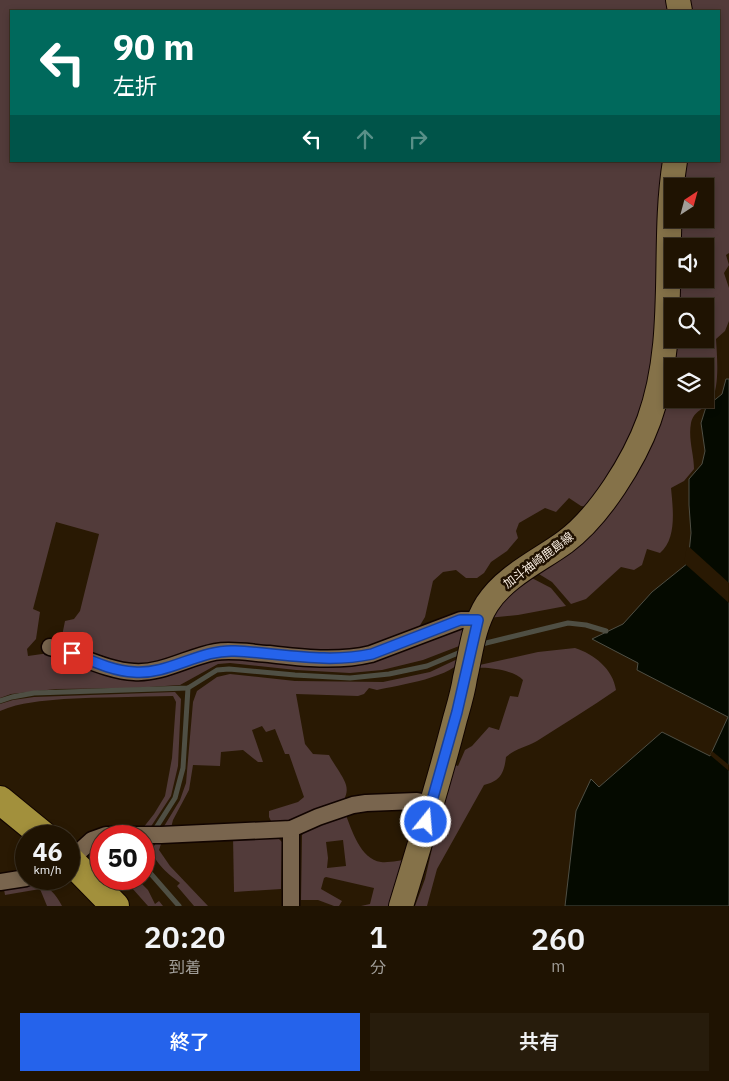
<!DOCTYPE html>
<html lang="ja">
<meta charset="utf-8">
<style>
:root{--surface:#1f1302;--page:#271c0c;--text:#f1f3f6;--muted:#a19e99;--line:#3c3224;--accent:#2563eb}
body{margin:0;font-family:"IBM Plex Sans","Noto Sans JP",sans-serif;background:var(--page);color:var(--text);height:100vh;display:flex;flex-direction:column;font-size:19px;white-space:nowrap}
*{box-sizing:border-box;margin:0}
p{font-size:16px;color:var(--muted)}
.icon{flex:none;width:28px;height:28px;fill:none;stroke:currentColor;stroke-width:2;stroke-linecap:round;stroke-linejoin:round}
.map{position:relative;height:906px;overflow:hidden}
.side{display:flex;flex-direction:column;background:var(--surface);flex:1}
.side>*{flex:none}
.guide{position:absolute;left:10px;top:10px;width:710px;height:152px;border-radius:0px;box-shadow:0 2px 8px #0003,0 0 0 1px var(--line);background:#00695c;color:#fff;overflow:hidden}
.needle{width:32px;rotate:36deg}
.fabs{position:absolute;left:664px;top:178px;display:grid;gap:10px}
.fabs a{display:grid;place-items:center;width:50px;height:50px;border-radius:0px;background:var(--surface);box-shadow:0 2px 8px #0003,0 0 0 1px var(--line);font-size:25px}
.speed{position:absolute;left:15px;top:825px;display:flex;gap:10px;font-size:25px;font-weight:700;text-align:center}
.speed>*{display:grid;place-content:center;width:65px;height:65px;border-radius:50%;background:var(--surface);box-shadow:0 2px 8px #0003,0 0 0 1px var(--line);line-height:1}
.speed small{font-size:12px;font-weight:400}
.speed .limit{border:8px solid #d22;background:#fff;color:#111}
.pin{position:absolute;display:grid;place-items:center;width:42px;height:42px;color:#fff;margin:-21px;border-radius:10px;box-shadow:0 2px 8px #0006}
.me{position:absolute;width:55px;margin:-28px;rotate:17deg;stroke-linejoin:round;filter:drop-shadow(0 0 4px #0008)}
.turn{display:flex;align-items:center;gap:18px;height:105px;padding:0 20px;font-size:22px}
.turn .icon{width:65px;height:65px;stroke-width:2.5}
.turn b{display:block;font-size:35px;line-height:42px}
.lanes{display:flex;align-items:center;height:48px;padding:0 20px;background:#0003;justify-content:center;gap:25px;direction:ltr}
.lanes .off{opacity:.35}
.eta{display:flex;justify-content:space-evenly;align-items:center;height:85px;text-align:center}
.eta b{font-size:30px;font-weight:600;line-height:35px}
.button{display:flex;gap:10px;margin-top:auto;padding:10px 20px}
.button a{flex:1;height:58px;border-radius:0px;background:var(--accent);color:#fff;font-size:20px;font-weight:600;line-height:58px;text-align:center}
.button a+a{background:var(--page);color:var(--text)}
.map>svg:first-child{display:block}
.green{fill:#523b3a;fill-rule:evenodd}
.water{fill:#050a00;stroke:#4f4f44}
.pier{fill:#291903}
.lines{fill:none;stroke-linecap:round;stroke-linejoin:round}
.stream{stroke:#4f4f44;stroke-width:5}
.street-casing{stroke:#110400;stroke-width:19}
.secondary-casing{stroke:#110400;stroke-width:26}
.highway-casing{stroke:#110400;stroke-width:30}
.street{stroke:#79654e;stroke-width:16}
.secondary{stroke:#857249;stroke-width:24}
.highway{stroke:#a2903c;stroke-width:28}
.route-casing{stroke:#184099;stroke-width:12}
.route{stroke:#2563eb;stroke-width:9}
.labels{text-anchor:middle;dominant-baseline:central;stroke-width:5;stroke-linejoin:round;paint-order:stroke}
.street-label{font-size:12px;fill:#fbefe2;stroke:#1f1000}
</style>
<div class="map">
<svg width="729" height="906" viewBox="0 0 729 906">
<rect width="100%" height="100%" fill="#291903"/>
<g class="green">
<path d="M0 0H729V253L726 255 729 265 724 273 729 288V321L725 331 716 339C717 355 720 388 711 401 704 410 694 410 691 423 688 439 694 454 694 469L684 481 671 488C673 509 677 539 660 553L647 549 642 565 634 570 621 567 586 599 571 604 552 582 534 571C549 562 566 553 579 541 597 526 610 505 623 487L612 479 589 507 581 506 569 498 556 512 545 508 519 523 516 531 518 538 507 551 491 562 484 573 477 578H466L456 570 443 572 433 581 425 617 416 632 371 650 357 652 306 653 235 647H216L155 667 136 668 111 663 74 648 61 641 65 621 74 619 80 611 99 534 56 522 33 609 40 612 36 639 27 649 28 656 49 653 67 657 107 672 135 678 158 677 214 658 234 657 305 663 360 662 457 629 467 627 470 633 467 643 423 660 382 670 350 673 296 670 230 663 218 664 180 685 134 688 56 689 11 694 0 698ZM11 11H719V161H11ZM672 186H705V219H672ZM672 246H705V279H672ZM672 306H705V339H672ZM672 366H705V399H672Z"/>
<path d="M528 576 551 588 566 606 518 615 488 618Z"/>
<path d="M575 648C594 654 613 669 616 690 590 708 563 724 537 741 526 747 515 749 506 757 504 774 500 781 484 785L437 869 427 906H415L425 879 434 840 429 835 450 763 458 766 465 750 472 746 489 727 499 730 510 696 518 697 523 680C515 671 490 667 478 668L475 666 538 652Z"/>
<path d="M464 656C455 678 398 685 377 690L369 688 364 694 358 696 296 694 305 744 313 754 329 755C333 763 344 777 346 785 354 815 291 821 272 823L269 817V811L298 802 304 797 289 754H285L275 729 266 732 262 726 252 730 263 762H258L243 750 221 752 220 766 193 765 189 790 173 820 171 828H163L180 800 186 783 193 702 197 691 217 677 230 674 295 681 383 682 430 672Z"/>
<path d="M175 692 181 699 178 766 171 796 150 828H143L154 814 165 796 172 758 176 702 173 696C137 697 100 697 64 699 42 701 21 702 0 711V704L13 700 34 697Z"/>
<path d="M345 813C352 830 360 859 381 862 389 863 401 860 409 859L395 906H361L370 904 374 888 326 877 324 878 321 889 342 901 339 906H334L318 900H301L302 835 307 828ZM343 840 346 866 327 868 328 858 326 842Z"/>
<path d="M274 834 282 842 281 889 234 892 233 836Z"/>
<path d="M157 841H162L159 850 170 866 208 906H194L177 886 180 883C172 877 150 860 153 848 154 846 156 843 157 841Z"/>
<path d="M124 879H137L148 890 155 904 159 901 163 906H148Z"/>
<path d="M38 880C49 888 56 894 62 906H47L40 889 5 895 4 889 6 885Z"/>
</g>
<path class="water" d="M726 379H729V906H565L576 811 591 779 599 787 662 732 710 756 728 717 637 670 638 663 592 639 623 624 652 592 688 563 691 533 689 505V479L702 464 705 451 701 423 706 407 722 394Z"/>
<g class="pier">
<path d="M687 545 729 583V603L684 563Z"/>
<path d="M712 751 729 765V771L710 755Z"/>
</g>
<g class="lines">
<g class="stream">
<path d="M478 645 568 623 586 625 606 631"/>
<path d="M0 701 12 697 34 693 188 688 217 670 229 669 295 675 350 678 389 674 427 666 463 651"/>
<path d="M154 831 175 798 183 768 188 688"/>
<path d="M144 866 179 906"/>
</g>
<defs>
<g id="street">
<path d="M50 647C77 654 107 671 134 672 162 674 188 657 215 652 233 649 251 653 269 654 302 658 338 662 371 654L461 620H478"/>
<path d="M291 829V906"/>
<path d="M69 861 92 840 106 835H161L291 829 318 817 353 805 366 803 417 801 432 804"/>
<path d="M0 882 26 878"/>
</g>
<g id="secondary">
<path d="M678 0 680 11"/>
<path d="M401 906C420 844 439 782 455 719 459 705 463 692 465 678 471 653 473 626 487 604 505 576 539 561 565 542 600 516 634 461 649 420 679 337 661 247 675 161"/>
</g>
<g id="highway">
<path d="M0 800 44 836"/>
<path d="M69 859 115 906"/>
</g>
</defs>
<use href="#street" class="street-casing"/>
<use href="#secondary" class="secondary-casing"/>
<use href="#highway" class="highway-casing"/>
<use href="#street" class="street"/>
<use href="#secondary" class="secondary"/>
<use href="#highway" class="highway"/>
</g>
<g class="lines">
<defs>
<path id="route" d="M72 653C92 661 113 671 134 672 169 675 200 649 235 651 280 653 326 664 372 654L460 620H478L457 712 426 822"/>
</defs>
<use href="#route" class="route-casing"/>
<use href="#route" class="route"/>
</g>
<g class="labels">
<g class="street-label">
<text transform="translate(538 560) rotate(-37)">加斗袖崎鹿島線</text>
</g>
</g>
</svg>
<div class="fabs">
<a><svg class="needle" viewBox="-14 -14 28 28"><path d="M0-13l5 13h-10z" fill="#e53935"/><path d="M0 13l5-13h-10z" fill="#a19e99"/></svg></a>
<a><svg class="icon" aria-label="sound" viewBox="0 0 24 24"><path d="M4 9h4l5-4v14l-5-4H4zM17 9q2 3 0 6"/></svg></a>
<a><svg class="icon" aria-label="search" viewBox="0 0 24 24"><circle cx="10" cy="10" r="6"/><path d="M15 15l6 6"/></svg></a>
<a><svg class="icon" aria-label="layers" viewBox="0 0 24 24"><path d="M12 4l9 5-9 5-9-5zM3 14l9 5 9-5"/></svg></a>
</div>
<div class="speed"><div>46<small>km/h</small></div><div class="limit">50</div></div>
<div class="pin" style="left:72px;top:653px;background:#d93025"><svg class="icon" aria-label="arrive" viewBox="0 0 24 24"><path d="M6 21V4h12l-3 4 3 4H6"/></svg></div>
<svg class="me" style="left:426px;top:822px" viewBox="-20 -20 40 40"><circle r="17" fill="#2563eb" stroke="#fff" stroke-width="3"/><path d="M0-11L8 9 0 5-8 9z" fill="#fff"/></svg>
<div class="guide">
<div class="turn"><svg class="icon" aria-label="left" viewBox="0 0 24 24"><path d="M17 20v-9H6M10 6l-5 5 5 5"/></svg><div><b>90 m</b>左折</div></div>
<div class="lanes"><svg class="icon" aria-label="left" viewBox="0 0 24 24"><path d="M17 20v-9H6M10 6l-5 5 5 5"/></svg><svg class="icon off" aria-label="ahead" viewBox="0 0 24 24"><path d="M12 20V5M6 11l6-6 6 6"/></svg><svg class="icon off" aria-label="right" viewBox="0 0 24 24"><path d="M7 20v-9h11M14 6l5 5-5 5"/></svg></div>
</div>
</div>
<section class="side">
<div class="eta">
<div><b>20:20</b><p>到着</p></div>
<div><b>1</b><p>分</p></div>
<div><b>260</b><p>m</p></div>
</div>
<div class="button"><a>終了</a><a>共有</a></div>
</section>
